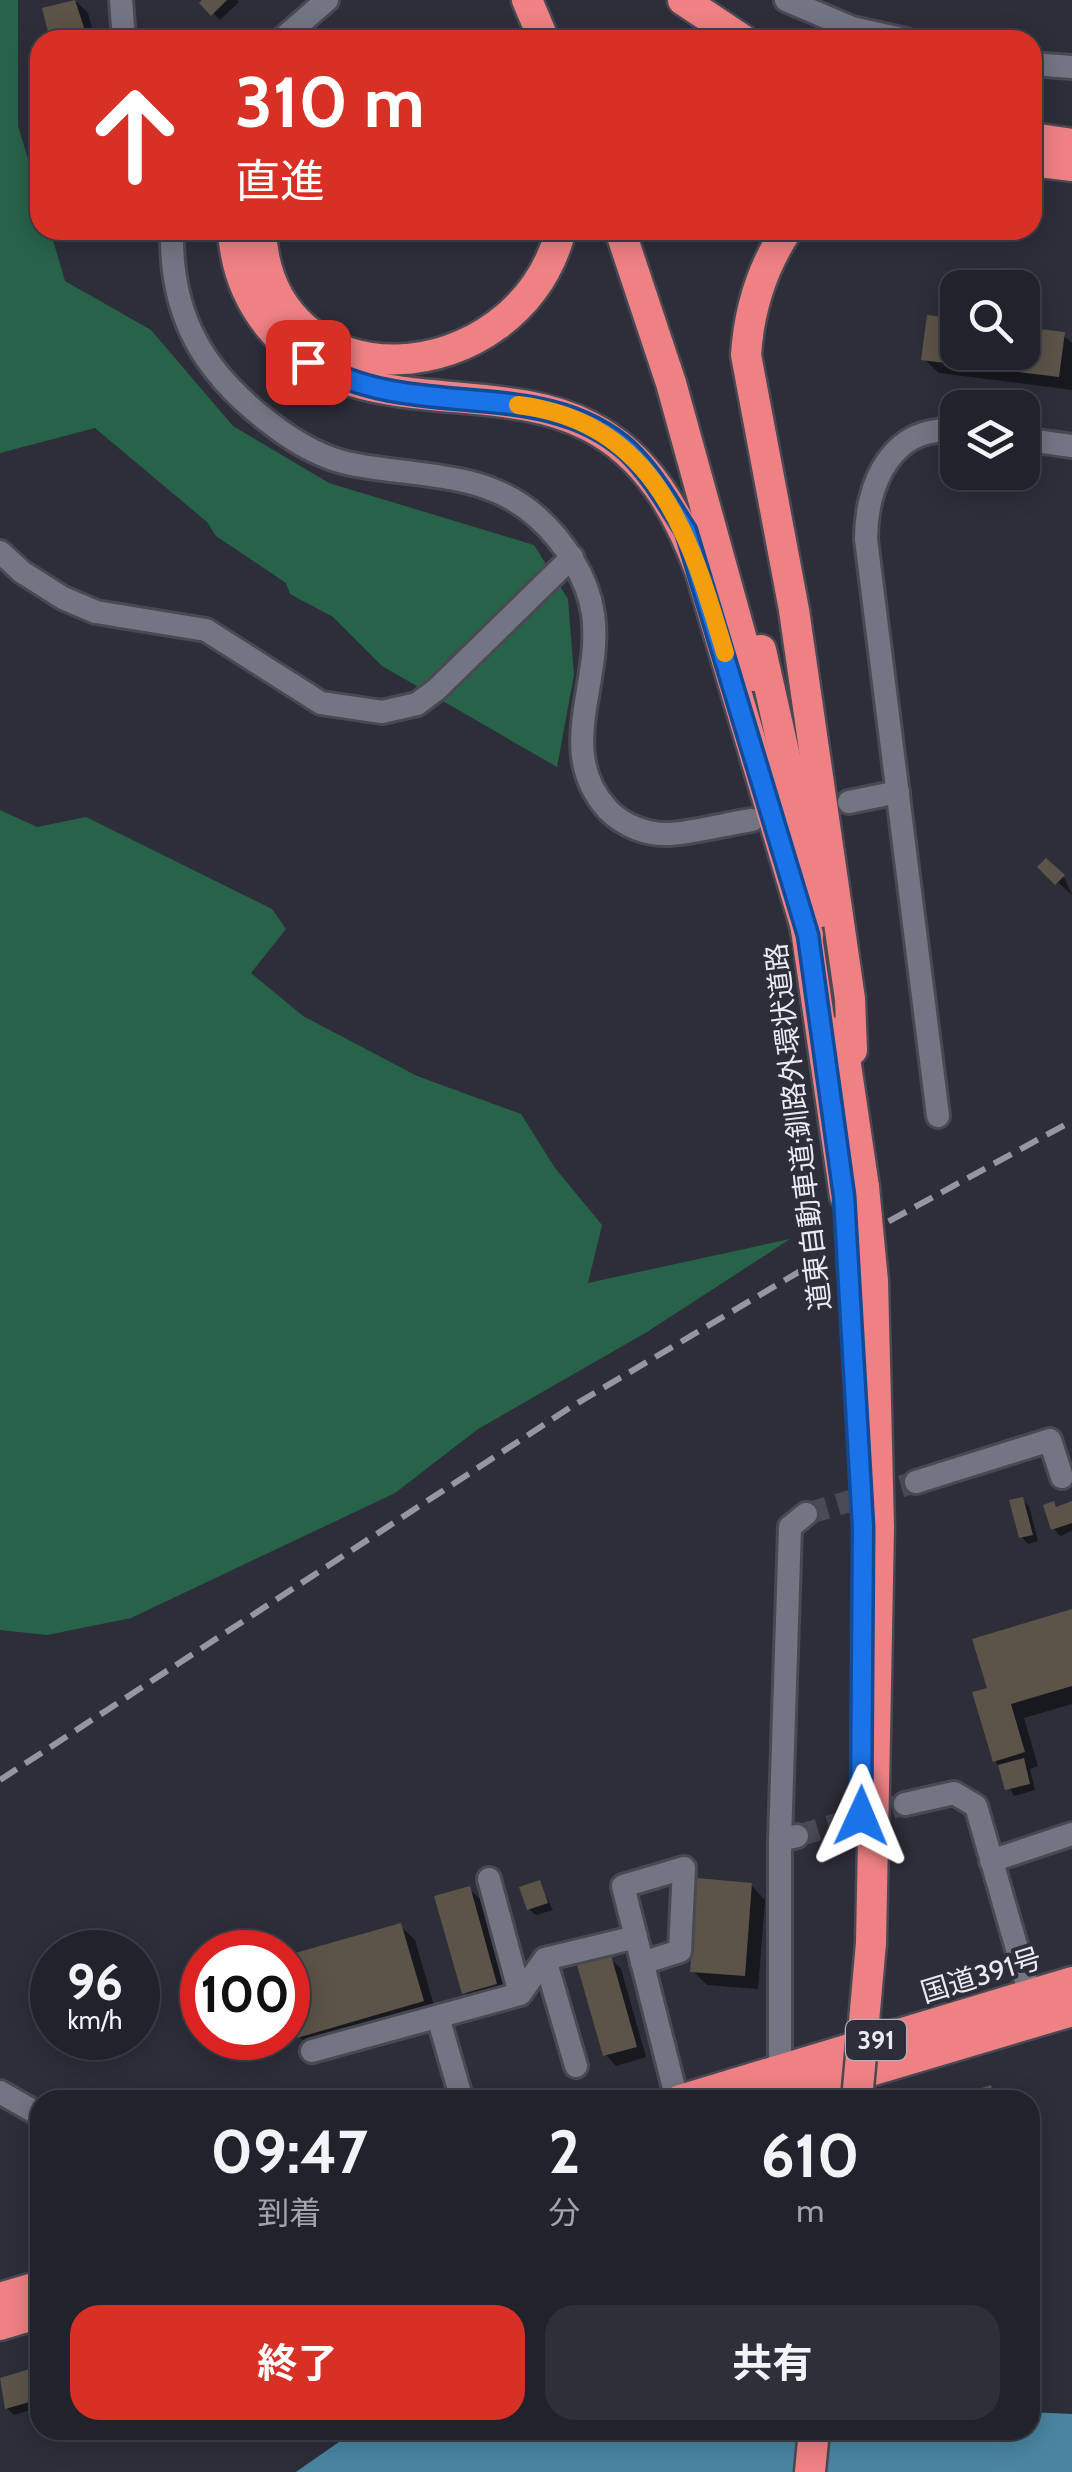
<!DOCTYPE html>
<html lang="ja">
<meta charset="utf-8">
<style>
:root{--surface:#22222c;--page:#2e2f38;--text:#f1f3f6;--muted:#a2a4a9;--line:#3f3f48;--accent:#d93025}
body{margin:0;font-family:Cabin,"Noto Sans JP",sans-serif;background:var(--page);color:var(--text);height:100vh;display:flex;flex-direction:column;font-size:38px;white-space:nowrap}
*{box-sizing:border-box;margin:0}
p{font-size:32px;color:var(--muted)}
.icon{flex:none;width:55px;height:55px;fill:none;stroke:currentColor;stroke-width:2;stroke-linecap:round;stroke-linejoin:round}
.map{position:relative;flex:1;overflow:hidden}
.sheet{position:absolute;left:30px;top:2090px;width:1010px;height:350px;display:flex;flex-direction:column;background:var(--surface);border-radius:30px;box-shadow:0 5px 25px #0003,0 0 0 2px var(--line)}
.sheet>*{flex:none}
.banner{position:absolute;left:30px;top:30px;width:1012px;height:210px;border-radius:30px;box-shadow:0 5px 25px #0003,0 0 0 2px var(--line);background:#d93025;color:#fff;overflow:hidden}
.fabs{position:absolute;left:940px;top:270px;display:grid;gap:20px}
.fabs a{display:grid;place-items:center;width:100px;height:100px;border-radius:20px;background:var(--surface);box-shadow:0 5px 25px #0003,0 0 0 2px var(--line);font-size:50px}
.speed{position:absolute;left:30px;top:1930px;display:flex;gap:20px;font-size:50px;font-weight:700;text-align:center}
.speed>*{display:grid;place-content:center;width:130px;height:130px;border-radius:50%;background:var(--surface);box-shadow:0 5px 25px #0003,0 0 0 2px var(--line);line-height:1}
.speed small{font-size:25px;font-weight:400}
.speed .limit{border:15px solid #d22;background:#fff;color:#111}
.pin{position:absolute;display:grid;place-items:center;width:85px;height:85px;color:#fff;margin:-42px;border-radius:20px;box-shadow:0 5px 15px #0006}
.me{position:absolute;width:110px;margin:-55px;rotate:1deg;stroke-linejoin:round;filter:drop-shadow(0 0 8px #0008)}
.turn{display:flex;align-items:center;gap:35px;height:210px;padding:0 40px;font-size:45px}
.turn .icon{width:130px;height:130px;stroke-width:2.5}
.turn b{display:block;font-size:70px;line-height:85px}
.eta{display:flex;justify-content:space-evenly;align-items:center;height:170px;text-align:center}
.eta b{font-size:60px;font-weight:700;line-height:70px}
.action{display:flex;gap:20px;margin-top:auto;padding:20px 40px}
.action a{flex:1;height:115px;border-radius:30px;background:var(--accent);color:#fff;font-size:40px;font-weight:700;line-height:115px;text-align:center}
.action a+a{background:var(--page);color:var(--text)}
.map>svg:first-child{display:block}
.forest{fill:#276349}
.water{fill:#4985a1}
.shadow{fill:#0007}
.building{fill:#5c5448}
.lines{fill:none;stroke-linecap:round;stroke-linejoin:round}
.minor-tunnel{stroke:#494a56;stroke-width:22;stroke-dasharray:22 11;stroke-linecap:butt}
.minor-casing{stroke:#494953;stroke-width:28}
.highway-casing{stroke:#494953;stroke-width:35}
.minor{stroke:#747583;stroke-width:22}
.highway{stroke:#ef8184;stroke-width:30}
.rail{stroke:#9696a0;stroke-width:6;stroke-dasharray:20 10;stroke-linecap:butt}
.highway-bridge-casing{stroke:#494953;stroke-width:35;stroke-linecap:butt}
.highway-bridge{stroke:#ef8184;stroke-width:30}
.route-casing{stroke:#114b97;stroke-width:25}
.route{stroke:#1a73e8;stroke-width:18}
.slow{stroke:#f59e0b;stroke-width:18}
.labels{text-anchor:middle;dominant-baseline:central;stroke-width:8;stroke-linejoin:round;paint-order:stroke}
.shield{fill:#2d2e3a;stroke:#b1b2bb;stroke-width:2.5}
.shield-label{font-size:25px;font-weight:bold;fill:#eaeaf2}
.street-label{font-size:28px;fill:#eaeaf2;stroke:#2d2e3a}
</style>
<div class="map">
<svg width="1072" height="2472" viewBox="0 0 1072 2472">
<rect width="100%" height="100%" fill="#2d2e3a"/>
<g class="forest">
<path d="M0 0H18V126L40 198V230H50L65 281 151 330 233 426 329 483 534 545 568 599 574 675 557 767 382 666 333 617 290 594 286 583 216 536 207 522 95 428 0 453Z"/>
<path d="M0 810 37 827 86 817 272 909 286 929 251 973 303 1016 417 1076 521 1114 555 1168 602 1225 588 1283 790 1239 647 1332 478 1429 395 1493 131 1618 47 1635 0 1630Z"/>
</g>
<path class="water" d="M1030 2412 1072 2414V2472H296L356 2430H1030Z"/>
<g class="shadow">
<path d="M206 0H237L239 2 220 20 203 3Z"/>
<path d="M77 2 88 13 95 40H52L45 10Z"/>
<path d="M1063 335 1072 343V390L939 373 924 359 958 352H1022Z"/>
<path d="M1046 861 1065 879 1072 895 1041 867Z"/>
<path d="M1022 1500 1029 1506 1038 1541 1028 1544 1022 1537Z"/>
<path d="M1072 1503V1531L1060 1536 1054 1529 1057 1509Z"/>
<path d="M1072 1612V1704L1024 1718 1038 1766 1030 1769 1035 1790 1014 1796 995 1760 990 1689Z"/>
<path d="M539 1883 553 1910 536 1915 529 1909Z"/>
<path d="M751 1885 765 1900 758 1989 707 1985 693 1971Z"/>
<path d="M469 1889 480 1899 506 1994 475 2003 464 1992Z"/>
<path d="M400 1926 415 1940 437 2016 314 2051 300 2037 288 1995V1958Z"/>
<path d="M610 1958 621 1969 646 2057 616 2066 606 2055Z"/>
<path d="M40 2368V2407L14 2415 7 2408 0 2380Z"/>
</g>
<g class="building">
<path d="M75 0 88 40H50L42 8Z"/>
<path d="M202 0H227L211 16 199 3Z"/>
<path d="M927 315 958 319V352H1022V327L1065 332 1059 377 921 360Z"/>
<path d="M1046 858 1065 875 1055 885 1037 867Z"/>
<path d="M1023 1497 1033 1535 1019 1538 1009 1500Z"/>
<path d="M1054 1501 1056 1507 1072 1501V1523L1051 1530 1043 1505Z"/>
<path d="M1072 1609V1686L1011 1704 1025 1752 993 1762 972 1692 987 1688 972 1639Z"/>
<path d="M1024 1758 1030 1784 1005 1790 998 1765Z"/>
<path d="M697 1878 752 1883 745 1976 690 1972Z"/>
<path d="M540 1880 548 1903 527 1910 519 1887Z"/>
<path d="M470 1886 497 1984 462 1994 434 1896Z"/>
<path d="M401 1923 424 2001 297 2038 288 2004V1955Z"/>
<path d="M611 1955 637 2047 603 2056 577 1965Z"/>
<path d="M991 2085 995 2100H978L975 2090Z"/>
<path d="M40 2366V2399L5 2409 0 2378Z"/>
</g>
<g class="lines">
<g class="minor-tunnel">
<path d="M806 1514 916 1482"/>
<path d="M797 1836 905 1804"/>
</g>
<defs>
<g id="minor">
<path d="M121 0 124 40"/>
<path d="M786 0 852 28 906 40"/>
<path d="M281 40 327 0"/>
<path d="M1032 64 1072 67"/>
<path d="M172 230C170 316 203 372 270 423 293 441 322 458 351 464 415 477 485 470 537 517 564 541 588 578 593 614 603 683 554 751 608 810 624 826 647 835 670 834 697 832 725 824 752 820"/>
<path d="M1022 439 1072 446"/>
<path d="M0 552 22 572 63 598 96 612 206 630 321 703 382 712 417 704 437 689 572 557"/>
<path d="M849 802 898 792"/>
<path d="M938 1116 866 539C866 484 892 423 958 431"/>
<path d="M916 1482 1050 1440 1062 1477"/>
<path d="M905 1804 954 1793 976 1806 1034 2008"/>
<path d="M780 1840 790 1527 806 1514"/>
<path d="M991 1861 1072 1834"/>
<path d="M489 1879 520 1994"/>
<path d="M545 1959 576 2066"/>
<path d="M642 1963 680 1951 684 1868 623 1886 677 2100"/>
<path d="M438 2017 462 2100"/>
<path d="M312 2051 520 1994 545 1959 636 1937"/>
<path d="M780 2069V1840L797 1836"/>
<path d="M0 2092 40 2115"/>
</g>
<g id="highway">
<path d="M527 0 544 40"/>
<path d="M683 0 743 40"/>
<path d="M1032 138 1072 144"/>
<path d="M1032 161 1072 166"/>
<path d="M233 230C235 267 247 299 270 327 348 425 490 375 589 426 648 456 679 513 701 573L808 935"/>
<path d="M261 230C269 409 517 396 561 230"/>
<path d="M620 230 671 383 752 676"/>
<path d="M787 230C761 269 749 309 746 355L794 610 850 999 852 1050"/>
<path d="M761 650 820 912"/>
<path d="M804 916 845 1196"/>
<path d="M841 1031 864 1187"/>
<path d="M871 1943 879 1527 873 1281"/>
<path d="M680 2100 1072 1982"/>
<path d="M772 2100 1072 2011"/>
<path d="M0 2298 40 2286"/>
<path d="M0 2325 40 2313"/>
<path d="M810 2472 814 2430"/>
</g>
</defs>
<use href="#minor" class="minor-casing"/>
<use href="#highway" class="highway-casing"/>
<use href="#minor" class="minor"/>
<use href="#highway" class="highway"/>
<path class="rail" d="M0 1780 571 1407 829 1254 1072 1121"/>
<defs>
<g id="highway-bridge">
<path d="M864 1187 873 1281"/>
<path d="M857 2100 871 1943"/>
</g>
</defs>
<use href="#highway-bridge" class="highway-bridge-casing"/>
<use href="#highway-bridge" class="highway-bridge"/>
</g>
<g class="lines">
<defs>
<path id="route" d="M308 362C334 374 359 385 387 390 467 407 562 391 628 451 652 474 668 503 686 531L808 935 844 1196 863 1527 861 1816"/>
</defs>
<use href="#route" class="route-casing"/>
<use href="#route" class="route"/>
<path class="slow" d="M518 405C657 422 691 538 725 653"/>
</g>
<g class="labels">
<rect class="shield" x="846" y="2020" width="60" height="40" rx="8"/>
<g class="shield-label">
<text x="876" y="2040">391</text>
</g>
<g class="street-label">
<text transform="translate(798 1127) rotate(-97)">道東自動車道;釧路外環状道路</text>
<text transform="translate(981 1975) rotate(-17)">国道391号</text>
</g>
</g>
</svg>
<div class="fabs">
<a><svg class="icon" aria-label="search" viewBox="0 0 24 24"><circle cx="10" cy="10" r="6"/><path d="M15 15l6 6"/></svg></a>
<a><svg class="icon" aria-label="layers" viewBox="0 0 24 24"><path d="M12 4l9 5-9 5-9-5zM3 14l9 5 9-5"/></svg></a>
</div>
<div class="speed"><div>96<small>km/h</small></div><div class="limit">100</div></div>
<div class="pin" style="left:308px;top:362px;background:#d93025"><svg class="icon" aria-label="arrive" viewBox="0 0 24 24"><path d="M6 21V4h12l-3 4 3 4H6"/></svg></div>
<svg class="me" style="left:861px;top:1816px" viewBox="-20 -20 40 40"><path d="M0-17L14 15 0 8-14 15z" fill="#1a73e8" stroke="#fff" stroke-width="4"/></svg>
<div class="banner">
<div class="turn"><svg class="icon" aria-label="ahead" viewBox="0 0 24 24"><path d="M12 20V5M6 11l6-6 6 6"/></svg><div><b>310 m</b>直進</div></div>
</div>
<section class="sheet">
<div class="eta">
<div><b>09:47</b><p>到着</p></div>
<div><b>2</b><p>分</p></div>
<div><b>610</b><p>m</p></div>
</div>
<div class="action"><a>終了</a><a>共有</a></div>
</section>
</div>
